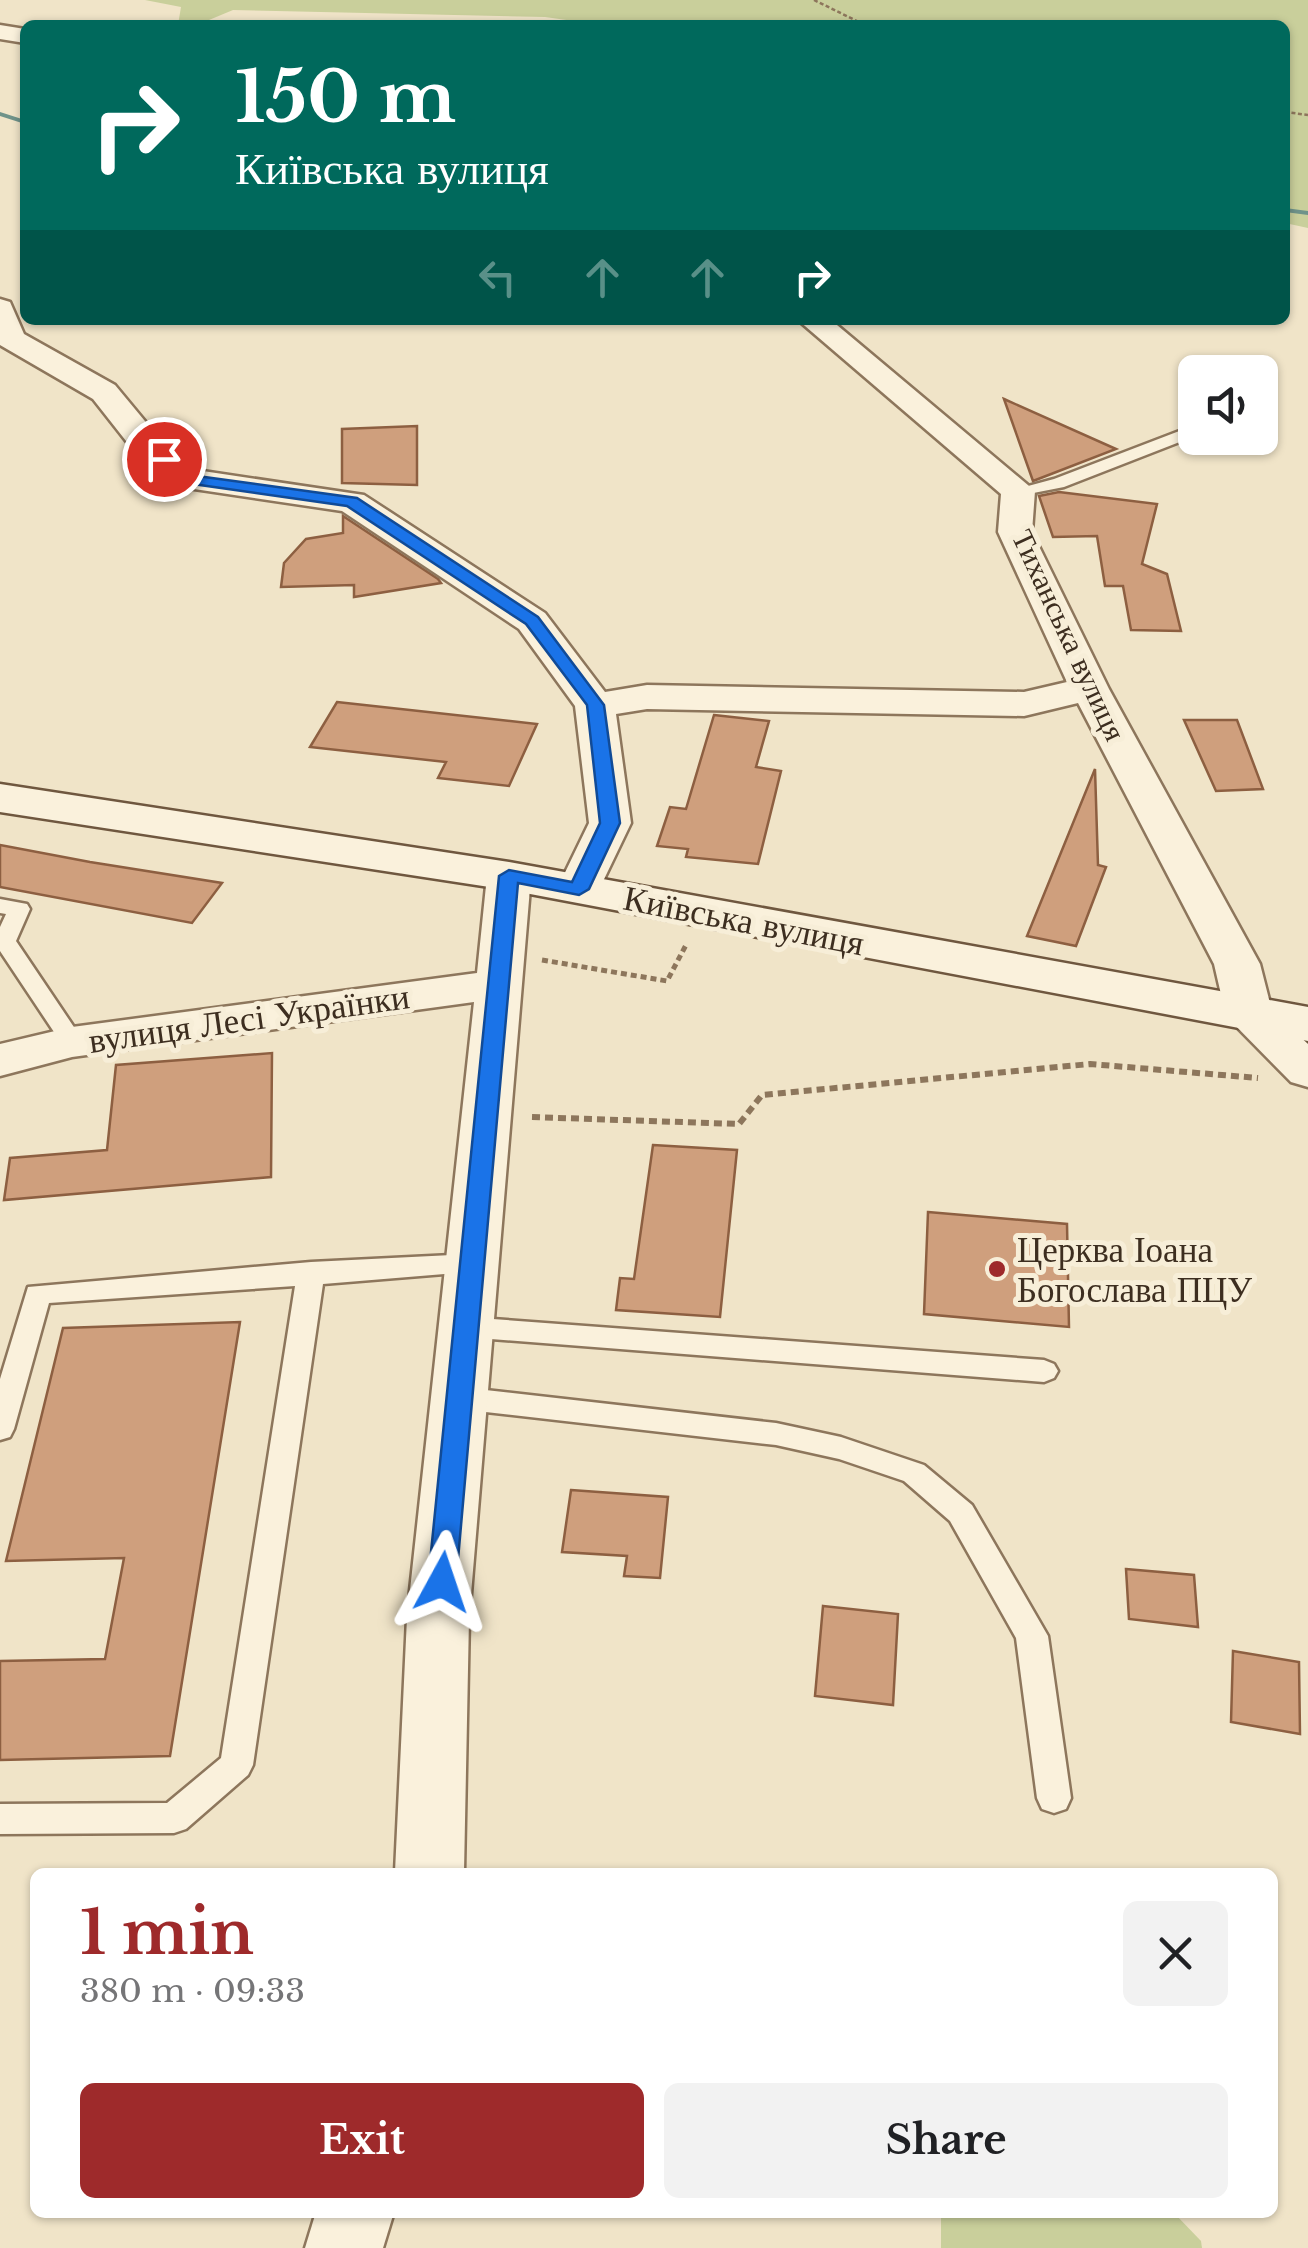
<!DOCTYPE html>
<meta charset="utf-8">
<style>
:root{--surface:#fff;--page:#f2f2f2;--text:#202124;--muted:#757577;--accent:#9e2a2b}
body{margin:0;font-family:"Libre Baskerville",serif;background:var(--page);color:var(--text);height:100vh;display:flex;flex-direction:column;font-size:38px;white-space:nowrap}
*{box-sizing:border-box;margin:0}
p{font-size:32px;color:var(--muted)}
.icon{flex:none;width:55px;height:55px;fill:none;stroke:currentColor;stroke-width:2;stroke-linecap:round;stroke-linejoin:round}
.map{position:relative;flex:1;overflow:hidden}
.sheet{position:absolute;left:30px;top:1868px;width:1248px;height:350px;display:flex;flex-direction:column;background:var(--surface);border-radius:15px;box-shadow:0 2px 8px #0004}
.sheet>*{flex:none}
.guide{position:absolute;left:20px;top:20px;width:1270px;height:305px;border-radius:15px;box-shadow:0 2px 8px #0004;background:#00695c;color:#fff;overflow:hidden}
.fabs{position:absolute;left:1178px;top:355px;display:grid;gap:20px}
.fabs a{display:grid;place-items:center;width:100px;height:100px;border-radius:15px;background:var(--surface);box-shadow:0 2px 8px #0004;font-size:50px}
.pin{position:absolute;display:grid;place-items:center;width:85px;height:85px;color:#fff;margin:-42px;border:5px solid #fff;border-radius:50%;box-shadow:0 2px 10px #0007}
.me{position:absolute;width:110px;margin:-55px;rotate:5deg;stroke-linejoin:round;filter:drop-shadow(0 0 8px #0008)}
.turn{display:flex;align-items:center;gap:35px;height:210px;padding:0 50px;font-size:45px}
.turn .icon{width:130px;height:130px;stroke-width:2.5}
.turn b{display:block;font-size:70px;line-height:85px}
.lanes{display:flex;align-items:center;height:95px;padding:0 50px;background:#0003;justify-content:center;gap:50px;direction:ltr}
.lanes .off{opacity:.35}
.round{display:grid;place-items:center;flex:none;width:105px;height:105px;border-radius:15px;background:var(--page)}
.head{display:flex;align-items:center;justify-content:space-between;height:170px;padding:0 50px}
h1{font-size:60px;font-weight:800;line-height:75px;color:var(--accent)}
.cta{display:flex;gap:20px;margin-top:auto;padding:20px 50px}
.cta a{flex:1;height:115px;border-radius:15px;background:var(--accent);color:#fff;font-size:40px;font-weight:800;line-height:115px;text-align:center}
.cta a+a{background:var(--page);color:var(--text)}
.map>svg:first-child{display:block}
.green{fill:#c9cf9b}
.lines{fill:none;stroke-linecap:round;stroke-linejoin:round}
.stream{fill:#6f938a;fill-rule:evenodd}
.building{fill:#cf9f7d;stroke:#8d5f41;stroke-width:2.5}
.lane-casing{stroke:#8d765c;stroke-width:5}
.street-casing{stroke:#8d765c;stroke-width:5}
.secondary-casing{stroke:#6f573f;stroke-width:5}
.path-far2{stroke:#8d765c;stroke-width:2.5;stroke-dasharray:4 2.5;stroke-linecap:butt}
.path-far1{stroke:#8d765c;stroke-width:5;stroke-dasharray:6 4;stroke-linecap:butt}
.path{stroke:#8d765c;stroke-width:6;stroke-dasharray:8 5;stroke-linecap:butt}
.lane{fill:#faf1dc;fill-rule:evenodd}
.street{fill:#faf1dc;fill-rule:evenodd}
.secondary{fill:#faf1dc;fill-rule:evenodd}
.route{fill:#1a73e8;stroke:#114b97;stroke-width:2.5}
.poi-dot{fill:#9e2a2b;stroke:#f7eed8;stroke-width:4}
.labels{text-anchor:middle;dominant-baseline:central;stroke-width:10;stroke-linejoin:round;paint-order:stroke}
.far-street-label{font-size:30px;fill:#3d2e20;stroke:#f7eed8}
.street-label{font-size:35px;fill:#3d2e20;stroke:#f7eed8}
.poi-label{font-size:35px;fill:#3d2e20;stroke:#f7eed8;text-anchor:start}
</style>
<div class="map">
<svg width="1308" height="2248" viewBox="0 0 1308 2248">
<rect width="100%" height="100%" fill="#f0e4c8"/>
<g class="green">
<path d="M145 0H1308V228L1285 223V25H602L545 17 233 10 197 25H178L181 7Z"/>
<path d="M941 2213H1174L1201 2241 1202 2248H941Z"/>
</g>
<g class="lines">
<g class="stream">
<path d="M0 112 25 120V124L0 116Z"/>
<path d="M1285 208 1308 211V215L1285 212Z"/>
</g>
</g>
<g class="building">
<path d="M1004 399 1116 449 1033 481Z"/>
<path d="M417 426V485L342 483V429Z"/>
<path d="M1059 492 1157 504 1142 564 1167 574 1181 631 1131 630 1123 586H1105L1097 536 1053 537 1039 496Z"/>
<path d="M343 516 438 579 441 583 354 597V585L281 587 284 563 306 539 343 533Z"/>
<path d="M337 702 537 724 509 786 438 778 446 762 310 747Z"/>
<path d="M714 715 769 721 756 767 781 771 758 864 686 857 688 849 657 846 670 807 686 809Z"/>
<path d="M1184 720H1237L1263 789 1216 791Z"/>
<path d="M1095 769 1098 865 1106 867 1076 946 1027 936Z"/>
<path d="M0 845 90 862 222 883 192 923 0 887Z"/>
<path d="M272 1053 271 1177 4 1200 10 1158 107 1150 116 1065Z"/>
<path d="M653 1145 737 1150 720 1317 616 1310 620 1278 634 1279Z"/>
<path d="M928 1212 1067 1224 1069 1327 924 1314Z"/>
<path d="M240 1322 170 1756 0 1760V1661L105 1659 124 1558 6 1561 63 1328Z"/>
<path d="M571 1490 668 1497 660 1578 624 1576 627 1556 562 1552Z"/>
<path d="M1126 1569 1194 1575 1198 1627 1129 1619Z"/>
<path d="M823 1606 898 1614 893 1705 815 1696Z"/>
<path d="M1233 1651 1299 1662 1300 1734 1231 1722Z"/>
</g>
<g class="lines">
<defs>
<g id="lane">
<path d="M1195 425V436L1064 487 1018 496 1010 491 1054 479Z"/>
<path d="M0 899 27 904 30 909 16 941 84 1042 80 1047H64L0 951V927L6 914 0 913Z"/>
<path d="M472 1254 481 1257 485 1264 481 1271 323 1284 253 1765 248 1775 186 1829 174 1833 0 1834V1804L167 1803 221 1758 295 1286 49 1303 14 1429 10 1437 0 1440V1379L28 1287 311 1262Z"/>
<path d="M465 1317 1044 1360 1054 1364 1058 1371 1054 1378 1044 1382 465 1337 455 1334 451 1327 455 1320Z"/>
<path d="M459 1387 776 1423 841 1437 924 1465 972 1505 1048 1636 1071 1798 1066 1809 1054 1813 1042 1809 1037 1798 1016 1638 950 1521 904 1481 839 1459 776 1445 459 1409 449 1406 445 1398 449 1390Z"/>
</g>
<g id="street">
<path d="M0 25 25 29V43L0 39Z"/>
<path d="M0 299 10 302 24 334 115 385 154 432 196 470 364 495 545 613 605 692 647 685 1024 692 1067 682 998 532 1001 494 798 320H831L1035 491 1032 532 1109 689 1260 964 1272 1011 1308 1044V1087L1291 1082 1226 1016 1214 964 1078 703 1024 716 647 709 616 714 631 823 595 898 579 902 563 898 557 889 589 823 575 706 519 629 342 511 174 486 130 446 93 399 0 345Z"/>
<path d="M509 863 524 867 531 876 469 1618 464 1872H395L407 1618 474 1002 72 1057 0 1076V1044L72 1027 477 973 487 876 494 867Z"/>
<path d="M316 2212H394L383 2248H305Z"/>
</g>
<path id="secondary" d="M0 784 509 862 1308 1007V1041L509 890 0 812Z"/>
</defs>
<use href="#lane" class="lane-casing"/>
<use href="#street" class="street-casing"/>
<use href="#secondary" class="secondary-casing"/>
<g class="path-far2">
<path d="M814 0 865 25"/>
<path d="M1285 112 1308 115"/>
</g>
<path class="path-far1" d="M542 960 667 981 686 945"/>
<path class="path" d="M532 1117 739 1124 762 1095 1090 1064 1258 1078"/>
<use href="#lane" class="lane"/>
<use href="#street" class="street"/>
<use href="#secondary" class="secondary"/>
</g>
<path class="route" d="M164 454 190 475 357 498 538 617 604 705 620 823 589 889 579 895 518 883 456 1582 452 1590H432L428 1582 499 876 509 870 572 882 600 823 587 705 526 624 347 506 186 483 156 459Z"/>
<circle class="poi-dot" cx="997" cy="1269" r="10"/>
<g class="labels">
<g class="far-street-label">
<text transform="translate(1069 635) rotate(65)">Тиханська вулиця</text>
</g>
<g class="street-label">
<text transform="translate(744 920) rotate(11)">Київська вулиця</text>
<text transform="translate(249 1018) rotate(-8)">вулиця Лесі Українки</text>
</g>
<g class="poi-label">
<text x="1017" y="1249">Церква Іоана<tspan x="1017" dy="40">Богослава ПЦУ</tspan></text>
</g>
</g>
</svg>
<div class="fabs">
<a><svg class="icon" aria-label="sound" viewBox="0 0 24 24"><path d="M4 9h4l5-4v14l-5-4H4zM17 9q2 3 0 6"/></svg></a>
</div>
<div class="pin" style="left:164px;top:459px;background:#d93025"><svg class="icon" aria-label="arrive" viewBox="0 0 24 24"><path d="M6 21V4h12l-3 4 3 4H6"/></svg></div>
<svg class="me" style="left:442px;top:1582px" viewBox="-20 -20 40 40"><path d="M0-17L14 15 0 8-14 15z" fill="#1a73e8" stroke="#fff" stroke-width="4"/></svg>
<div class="guide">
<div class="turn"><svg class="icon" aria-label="right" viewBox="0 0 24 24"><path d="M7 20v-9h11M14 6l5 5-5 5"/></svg><div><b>150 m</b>Київська вулиця</div></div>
<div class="lanes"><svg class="icon off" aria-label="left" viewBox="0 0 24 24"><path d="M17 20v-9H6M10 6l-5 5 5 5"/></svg><svg class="icon off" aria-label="ahead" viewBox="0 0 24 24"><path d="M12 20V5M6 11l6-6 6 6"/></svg><svg class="icon off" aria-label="ahead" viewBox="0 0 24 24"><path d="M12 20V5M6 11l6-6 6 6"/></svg><svg class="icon" aria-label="right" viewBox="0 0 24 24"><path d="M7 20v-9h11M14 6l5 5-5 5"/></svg></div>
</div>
<section class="sheet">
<div class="head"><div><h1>1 min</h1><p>380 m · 09:33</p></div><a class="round"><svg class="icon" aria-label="close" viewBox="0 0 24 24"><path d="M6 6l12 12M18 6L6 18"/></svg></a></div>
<div class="cta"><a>Exit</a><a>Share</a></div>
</section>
</div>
